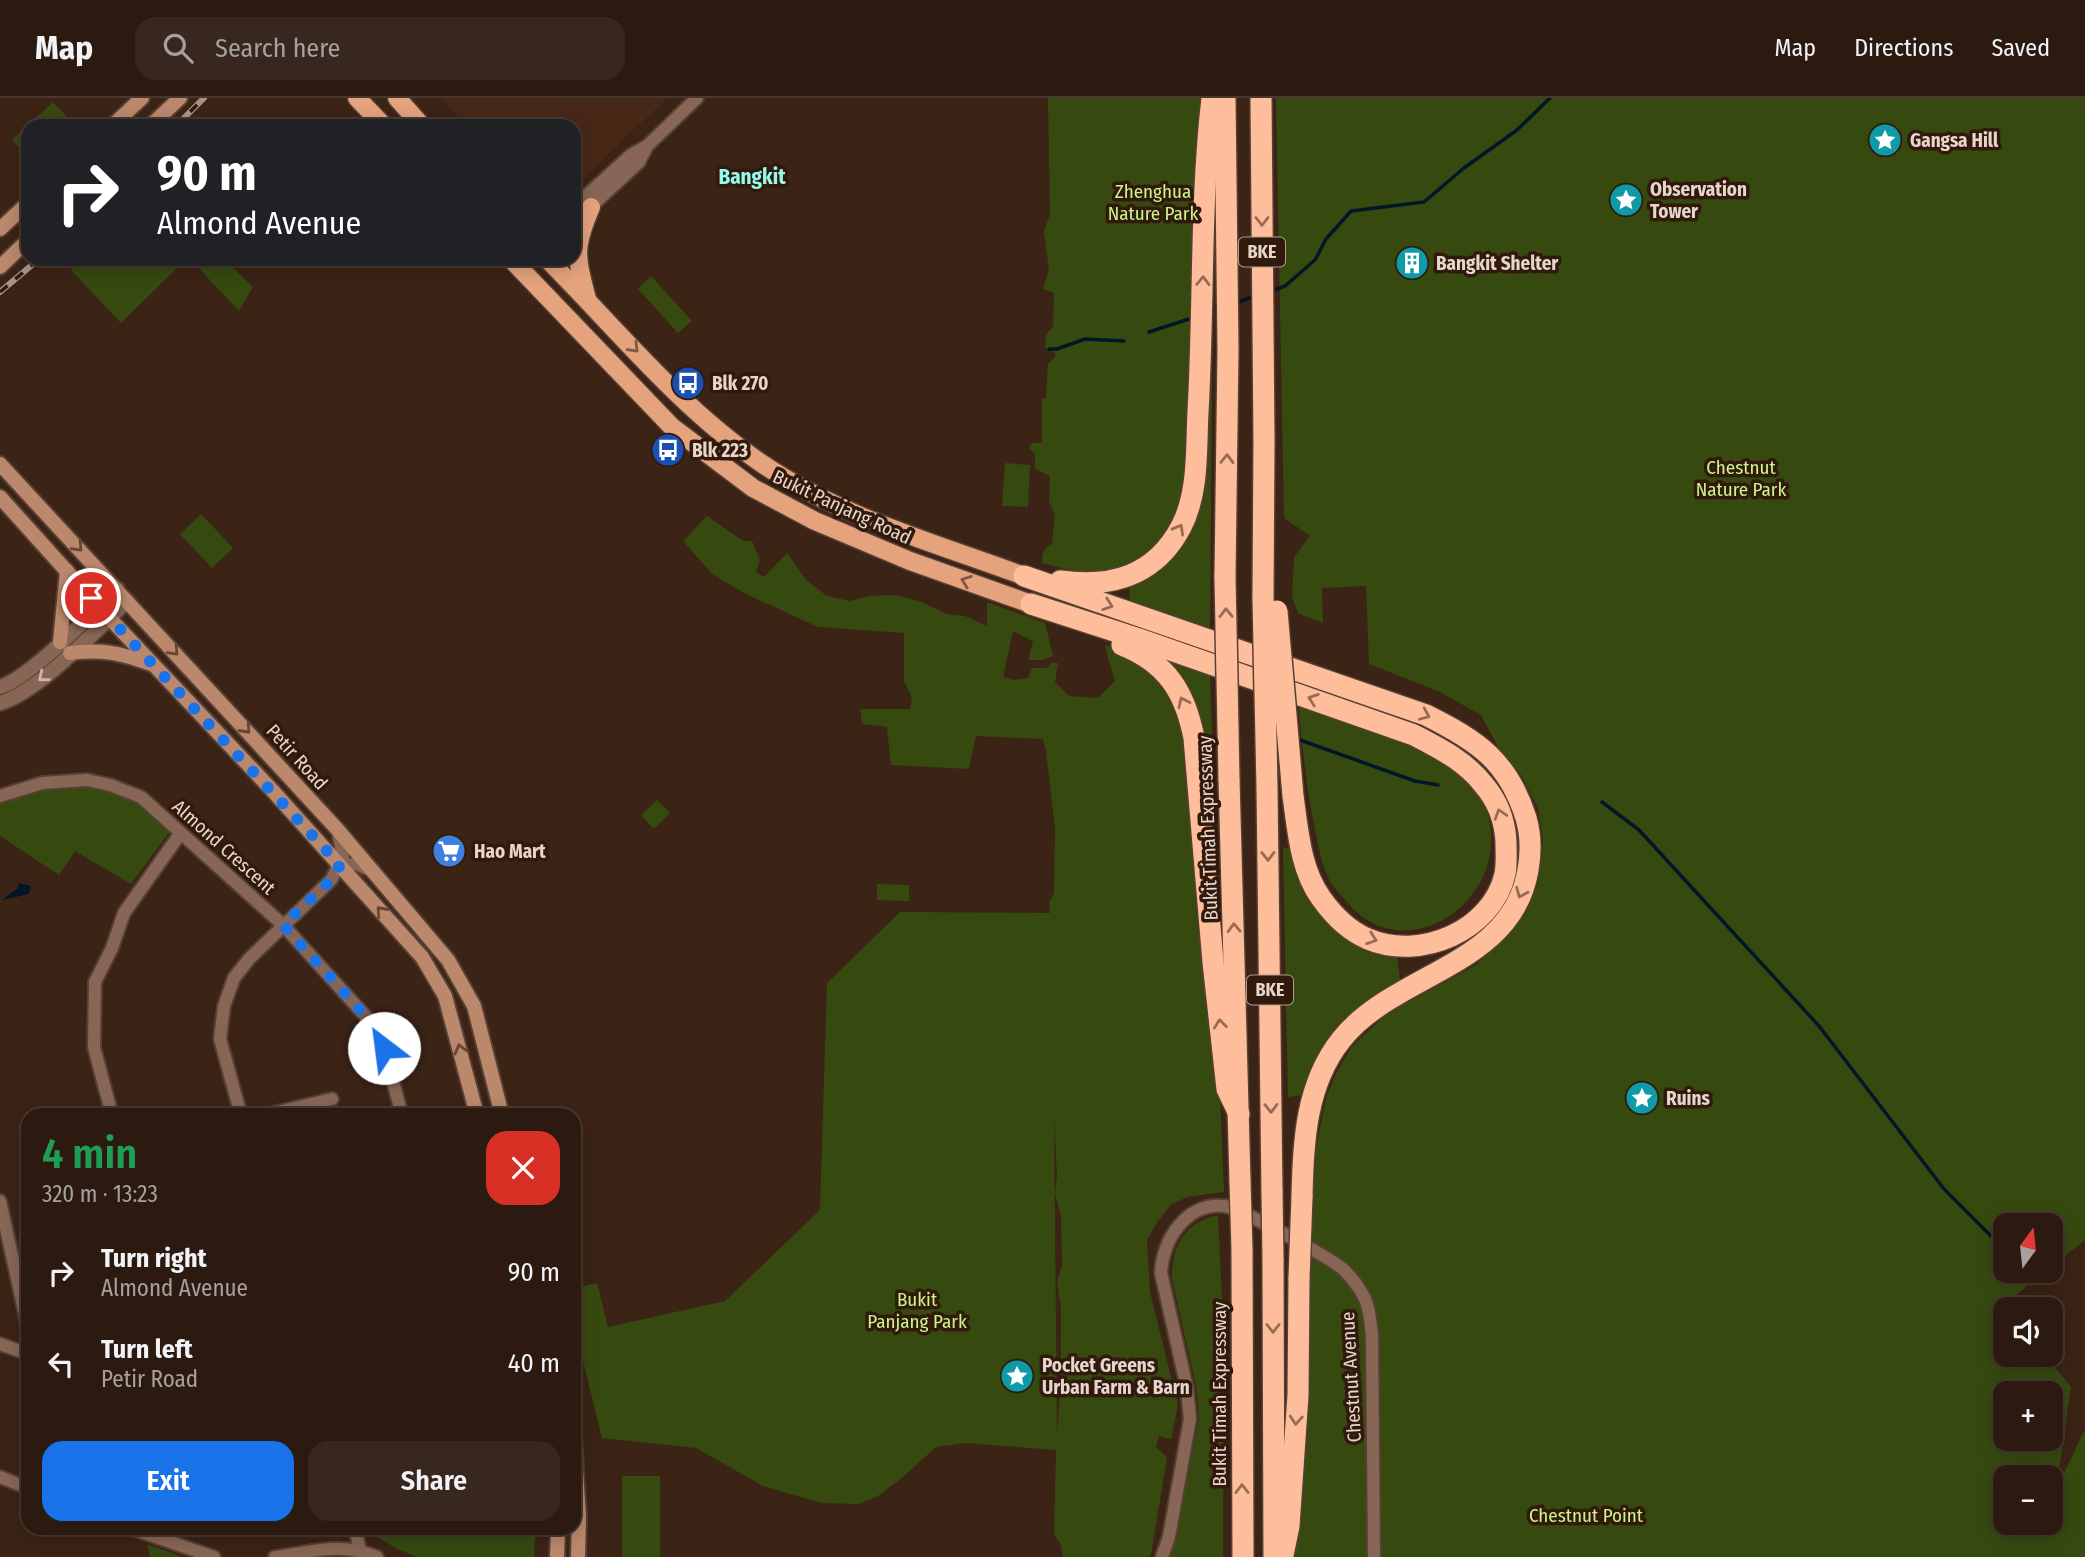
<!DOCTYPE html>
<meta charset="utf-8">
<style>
:root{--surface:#2c1a10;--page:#38271e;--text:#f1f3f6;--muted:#a6a19f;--line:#483830;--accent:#1a73e8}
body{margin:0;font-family:"Fira Sans Condensed",sans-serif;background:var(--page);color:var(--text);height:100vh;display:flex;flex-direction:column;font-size:26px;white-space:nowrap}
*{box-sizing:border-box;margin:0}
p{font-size:23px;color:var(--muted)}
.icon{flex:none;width:38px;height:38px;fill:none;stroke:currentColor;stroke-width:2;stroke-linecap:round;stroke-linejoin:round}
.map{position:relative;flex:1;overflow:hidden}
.sheet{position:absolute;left:21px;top:1010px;width:560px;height:427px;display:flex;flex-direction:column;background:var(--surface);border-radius:21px;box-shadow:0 4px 18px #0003,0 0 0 2px var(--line)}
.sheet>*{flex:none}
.hud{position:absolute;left:21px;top:21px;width:560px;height:147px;border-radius:21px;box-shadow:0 4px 18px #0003,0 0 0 2px var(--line);background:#202124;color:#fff;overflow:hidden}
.needle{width:46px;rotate:15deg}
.tools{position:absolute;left:1993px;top:1115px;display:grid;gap:14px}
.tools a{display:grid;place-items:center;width:70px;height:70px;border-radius:14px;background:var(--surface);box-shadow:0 4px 18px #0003,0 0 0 2px var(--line);font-size:35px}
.pin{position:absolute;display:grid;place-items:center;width:60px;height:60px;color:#fff;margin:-30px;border:4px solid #fff;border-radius:50%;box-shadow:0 2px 7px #0007}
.me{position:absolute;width:77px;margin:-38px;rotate:330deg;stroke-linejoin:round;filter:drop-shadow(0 0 5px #0008)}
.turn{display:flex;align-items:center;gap:24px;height:147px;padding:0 21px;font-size:32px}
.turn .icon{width:91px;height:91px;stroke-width:2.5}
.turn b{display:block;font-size:49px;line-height:60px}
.round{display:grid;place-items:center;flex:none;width:74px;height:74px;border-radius:21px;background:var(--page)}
.head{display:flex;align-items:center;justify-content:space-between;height:119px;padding:0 21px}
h1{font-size:42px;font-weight:600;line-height:52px;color:#1e9e55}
.action{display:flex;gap:14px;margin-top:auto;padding:14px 21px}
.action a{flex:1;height:80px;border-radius:21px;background:var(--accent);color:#fff;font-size:28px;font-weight:600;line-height:80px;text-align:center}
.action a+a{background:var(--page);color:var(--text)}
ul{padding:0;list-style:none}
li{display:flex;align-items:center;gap:21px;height:91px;padding:0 21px}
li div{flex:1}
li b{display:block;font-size:26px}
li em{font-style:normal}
header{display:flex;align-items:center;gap:42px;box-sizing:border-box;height:98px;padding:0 35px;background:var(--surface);border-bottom:2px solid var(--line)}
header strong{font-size:33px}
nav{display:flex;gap:38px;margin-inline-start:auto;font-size:24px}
.search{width:490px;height:63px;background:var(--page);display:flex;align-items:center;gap:18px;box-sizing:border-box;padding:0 24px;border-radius:21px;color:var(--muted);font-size:26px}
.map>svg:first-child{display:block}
.built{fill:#472817}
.green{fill:#364a10;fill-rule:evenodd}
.water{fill:#011626}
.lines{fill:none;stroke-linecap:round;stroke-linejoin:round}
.stream{stroke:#011626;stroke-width:3.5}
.minor-casing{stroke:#564033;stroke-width:16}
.tertiary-casing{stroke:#564033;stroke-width:18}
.secondary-casing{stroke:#564033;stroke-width:18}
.primary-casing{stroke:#564033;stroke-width:21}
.motorway-casing{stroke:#564033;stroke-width:24}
.minor{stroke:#876655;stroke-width:12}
.tertiary{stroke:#876655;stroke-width:14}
.secondary{stroke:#bb886c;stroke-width:14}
.primary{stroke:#e4a27d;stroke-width:18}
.motorway{stroke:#febe9b;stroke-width:21}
.rail-casing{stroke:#a8958a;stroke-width:6}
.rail{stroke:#31190c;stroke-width:3.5;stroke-dasharray:10;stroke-linecap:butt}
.motorway-bridge-casing{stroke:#564033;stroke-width:24;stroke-linecap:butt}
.motorway-bridge{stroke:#febe9b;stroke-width:21}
.oneway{stroke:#986c54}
.oneway2{stroke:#82573f}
.oneway3{stroke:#684532}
.oneway4{stroke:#cab4a9}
.route{stroke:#1a73e8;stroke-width:12;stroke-dasharray:0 21.6}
.labels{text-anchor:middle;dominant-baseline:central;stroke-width:7;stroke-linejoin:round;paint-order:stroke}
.shield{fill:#31190c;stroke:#b09d93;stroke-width:2}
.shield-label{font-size:18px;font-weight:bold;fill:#e6d6cd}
.poi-label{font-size:19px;font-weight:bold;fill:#e6d6cd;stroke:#31190c;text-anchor:start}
.park-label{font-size:19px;fill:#caf58c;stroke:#31190c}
.street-label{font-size:19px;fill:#e6d6cd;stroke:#31190c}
.neighbourhood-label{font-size:21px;font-weight:bold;fill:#92fbed;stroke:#31190c}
</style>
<header>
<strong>Map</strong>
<div class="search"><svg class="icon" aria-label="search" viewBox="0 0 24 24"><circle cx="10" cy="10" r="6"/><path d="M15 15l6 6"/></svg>Search here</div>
<nav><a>Map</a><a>Directions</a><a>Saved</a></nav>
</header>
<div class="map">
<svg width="2085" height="1459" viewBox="0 0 2085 1459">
<rect width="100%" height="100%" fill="#3b2316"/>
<path class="built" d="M441 0H667L582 82 574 83V28H467Z"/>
<g class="green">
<path d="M1048 0H1200L1187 370C1184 386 1183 404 1177 419 1151 476 1096 482 1042 465 1042 456 1043 450 1052 446L1055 417 1049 404 1050 378 1035 371V356L1029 350 1032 345H1042V301L1046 300 1048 266 1055 259V255L1045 250 1046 237 1053 228 1054 195 1043 191 1049 171 1044 134 1050 116Z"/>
<path d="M1276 0H2085V1142L2051 1169V1127H2006V1172L2046 1173 2016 1197 2033 1211H2006V1256L2045 1257 2071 1289 2056 1392 2085 1331V1459H1294L1292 1355 1310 1279V1115L1316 1050 1326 1000 1336 976 1352 948 1387 916 1476 867 1511 835 1525 816 1538 786 1543 742 1538 710 1521 677 1498 649 1481 617 1438 593 1369 566 1366 488 1322 490 1323 525 1299 516 1292 500 1294 459 1310 438 1284 420ZM2006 1295H2051V1340H2006ZM2006 1379H2051V1424H2006Z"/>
<path d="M53 4 72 24 67 28H28V59L12 42Z"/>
<path d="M84 161H186L121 225 71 172Z"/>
<path d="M190 161H215L223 168 228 165 253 189 239 213Z"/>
<path d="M651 178 692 223 678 235 638 191Z"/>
<path d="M1207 279H1212L1210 532 1130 506 1129 485 1170 457Z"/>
<path d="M1005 365 1030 367 1028 409 1002 408Z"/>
<path d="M201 416 233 450 212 470 180 436Z"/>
<path d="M707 418 743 443H752L760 462 756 474 764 479 787 455 806 482 827 498 850 503 870 498 895 497 919 503 947 516 965 518 987 528V504L1045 525 1053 558 1042 562H1028L1033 543 1013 533 1003 579 1013 582 1028 580 1032 570H1047L1051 565H1058L1055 584 1069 598 1098 600 1115 583C1112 570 1107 560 1105 547L1134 557 1151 570 1181 615 1199 837 1204 846 1219 975 1224 1094 1187 1099 1171 1107 1158 1123 1147 1142 1150 1194 1178 1307 1171 1341 1159 1338 1156 1349 1167 1359 1151 1457 1149 1459H1063L1060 1445 1054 1436 1056 1352 965 1345 936 1349 903 1379 878 1398 859 1406 821 1405 763 1388 696 1350 602 1340 574 1226V1190L597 1185 608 1229 725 1203 820 1112 827 885 900 814 1050 815 1049 805 1054 795 1055 731 1046 653 1043 641 976 638 969 671 891 667 887 629 862 626 860 611H910L912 600 904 583V535L818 529 744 495 712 476 683 443ZM1054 1019 1057 1079 1055 1095 1061 1118 1062 1167 1057 1184 1061 1210V1277L1057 1337Z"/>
<path d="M1170 561 1210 576 1214 683H1207L1168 569Z"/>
<path d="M1298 604C1332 617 1365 629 1398 642 1413 647 1429 651 1443 658 1454 664 1470 681 1477 692 1485 702 1488 714 1490 726 1504 807 1403 873 1346 803 1339 795 1331 787 1327 777 1321 763 1318 747 1315 731 1306 689 1302 647 1298 604Z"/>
<path d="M79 685 128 696 171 732 131 786 75 753 59 777 0 738V702L42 688Z"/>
<path d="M657 702 670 715 654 731 641 717Z"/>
<path d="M1283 750 1292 751 1298 780 1312 804 1341 836 1367 853 1397 860 1400 882C1344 909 1332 944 1305 997L1288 999Z"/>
<path d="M877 786 909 787V803L877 802Z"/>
<path d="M1218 1117 1224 1241 1223 1459H1169L1181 1413 1199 1320 1196 1288 1172 1181C1171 1148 1185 1124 1218 1117Z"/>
<rect x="622" y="1378" width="38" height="81"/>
<path d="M370 1430H536L534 1459H418L397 1451 371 1435Z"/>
<path d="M147 1446 182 1459H150Z"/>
</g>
<path class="water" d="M19 785 31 788 29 796 2 802 17 791Z"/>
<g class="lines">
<g class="stream">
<path d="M1269 194 1285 188 1315 162 1326 141 1351 113 1424 104 1464 70 1517 32 1550 0"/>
<path d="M1236 205 1255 198"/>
<path d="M1149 234 1192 220"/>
<path d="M1049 251H1057L1085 241 1124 243"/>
<path d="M1300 642 1415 683 1438 687"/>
<path d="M1602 704 1639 732 1819 928 1944 1091 1999 1146"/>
</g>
<defs>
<g id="minor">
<path d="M574 109 631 57 647 48 697 0"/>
<path d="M574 124 639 64 647 48"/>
<path d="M521 172 533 161"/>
<path d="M0 698 42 685 87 682 110 687 141 699 283 827 369 922 384 950 402 1017"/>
<path d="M340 767 356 766 373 773"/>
<path d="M112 1017 94 949 95 884 112 850 124 815 180 736"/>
<path d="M241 1017 220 941 224 908 234 880 249 861 331 782 343 759 338 734"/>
<path d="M265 1017 332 1001"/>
<path d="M0 1103 28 1230"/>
<path d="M0 1246 28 1256"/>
<path d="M0 1379 28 1390"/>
<path d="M130 1430 214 1459"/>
<path d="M355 1430 360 1452"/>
<path d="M275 1459C314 1454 338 1443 377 1459"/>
<path d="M1162 1459 1169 1439 1190 1321 1187 1290 1161 1175C1162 1143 1186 1104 1224 1108 1240 1110 1328 1159 1343 1171 1349 1177 1356 1185 1360 1192 1370 1206 1370 1222 1372 1238L1374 1459"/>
</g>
<g id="tertiary">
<path d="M0 589C29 581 92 515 117 491"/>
<path d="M0 605C38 594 96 532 127 503"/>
</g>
<g id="secondary">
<path d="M112 28 142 0"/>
<path d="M150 28 180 0"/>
<path d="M0 131 28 105"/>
<path d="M0 169 28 142"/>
<path d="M0 366 337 731 448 862 474 908 502 1017"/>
<path d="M0 399 99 509 272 692 422 859 445 898 477 1017"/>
<path d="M60 544 67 473"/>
<path d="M70 555C103 551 120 555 151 566"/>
<path d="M574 1341 579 1418 578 1459"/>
<path d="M557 1459 558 1430"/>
</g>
<g id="primary">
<path d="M357 0 384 28"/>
<path d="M397 0 422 28"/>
<path d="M511 161 672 329 753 390 815 423 910 463 1031 506"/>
<path d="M547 161C616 230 680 310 761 365 840 419 935 445 1024 478"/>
<path d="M587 201C576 158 573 151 591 109"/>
</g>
<g id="motorway">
<path d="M1225 0 1228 251 1225 479"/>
<path d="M1261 0 1264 343 1263 500"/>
<path d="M1024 478 1426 617C1478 643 1508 663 1526 720 1531 737 1531 755 1528 772 1512 869 1393 875 1341 942 1306 986 1303 1044 1302 1099"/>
<path d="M1060 483C1112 490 1155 478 1181 429 1199 395 1196 351 1198 314 1204 209 1200 104 1212 0"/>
<path d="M1031 506 1139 541 1414 637C1439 650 1465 663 1483 686 1497 702 1505 722 1506 744 1506 754 1507 766 1505 776 1492 833 1420 863 1368 841 1349 833 1333 817 1321 800 1300 771 1298 732 1293 698"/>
<path d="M1122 547C1167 565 1185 594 1194 640L1213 864 1227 991 1239 1016"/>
<path d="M1229 681 1240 1083"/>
<path d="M1267 690 1272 1094"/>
<path d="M1242 1152 1243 1459"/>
<path d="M1273 1162 1274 1459"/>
<path d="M1283 1457 1289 1428 1298 1297 1299 1180"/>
</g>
</defs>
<use href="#minor" class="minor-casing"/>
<use href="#tertiary" class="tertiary-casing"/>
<use href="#secondary" class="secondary-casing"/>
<use href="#primary" class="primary-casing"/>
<use href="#motorway" class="motorway-casing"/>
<use href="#minor" class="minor"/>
<use href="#tertiary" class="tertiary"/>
<use href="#secondary" class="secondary"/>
<use href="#primary" class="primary"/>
<use href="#motorway" class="motorway"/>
<defs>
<g id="rail">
<path d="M176 28 204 0"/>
<path d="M0 194 39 161"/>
</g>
</defs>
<use href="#rail" class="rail-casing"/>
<use href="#rail" class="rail"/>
<defs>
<g id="motorway-bridge">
<path d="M1225 479 1229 681"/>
<path d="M1263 500 1267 690"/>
<path d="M1277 513 1293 698"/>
<path d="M1240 1083 1242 1152"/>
<path d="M1272 1094 1273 1162"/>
<path d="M1299 1180 1302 1099"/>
</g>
</defs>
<use href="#motorway-bridge" class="motorway-bridge-casing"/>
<use href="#motorway-bridge" class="motorway-bridge"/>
</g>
<defs><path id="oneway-chevron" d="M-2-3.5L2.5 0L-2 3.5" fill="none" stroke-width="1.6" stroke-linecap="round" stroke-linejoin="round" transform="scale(1.75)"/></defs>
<g class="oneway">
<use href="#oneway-chevron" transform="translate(1262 123) rotate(90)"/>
<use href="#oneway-chevron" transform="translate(1203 183) rotate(-89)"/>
<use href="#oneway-chevron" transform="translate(1227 361) rotate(-89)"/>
<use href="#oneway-chevron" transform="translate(1179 431) rotate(-61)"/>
<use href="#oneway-chevron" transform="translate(1108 507) rotate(19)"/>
<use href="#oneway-chevron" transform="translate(1226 515) rotate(-91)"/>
<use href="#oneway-chevron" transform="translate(1313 601) rotate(-161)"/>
<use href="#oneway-chevron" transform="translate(1183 604) rotate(-115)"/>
<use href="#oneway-chevron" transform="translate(1425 617) rotate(23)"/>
<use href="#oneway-chevron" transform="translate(1500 716) rotate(-108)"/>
<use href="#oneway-chevron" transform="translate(1268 758) rotate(89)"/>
<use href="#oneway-chevron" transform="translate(1521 795) rotate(113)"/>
<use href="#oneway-chevron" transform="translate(1234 830) rotate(-92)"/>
<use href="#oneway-chevron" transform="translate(1372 841) rotate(20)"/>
<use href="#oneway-chevron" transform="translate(1220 926) rotate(-96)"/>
<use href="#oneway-chevron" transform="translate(1271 1010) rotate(89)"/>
<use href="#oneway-chevron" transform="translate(1273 1230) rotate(90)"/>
<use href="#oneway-chevron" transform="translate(1296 1322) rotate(94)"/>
<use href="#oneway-chevron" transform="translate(1242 1391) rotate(-90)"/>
</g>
<g class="oneway2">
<use href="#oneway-chevron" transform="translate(634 250) rotate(46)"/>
<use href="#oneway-chevron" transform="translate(966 483) rotate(-160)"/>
</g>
<g class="oneway3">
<use href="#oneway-chevron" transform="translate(78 449) rotate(47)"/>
<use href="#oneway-chevron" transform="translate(174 553) rotate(47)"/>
<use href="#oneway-chevron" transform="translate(246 631) rotate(48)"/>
<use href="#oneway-chevron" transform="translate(381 813) rotate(-132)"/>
<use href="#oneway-chevron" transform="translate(460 951) rotate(-105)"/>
</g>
<use class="oneway4" href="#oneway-chevron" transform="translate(43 579) rotate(141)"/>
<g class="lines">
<path class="route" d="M91 500 340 767 331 782 283 827 369 922 384 950"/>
</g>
<defs>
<symbol id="sight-disc" viewBox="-11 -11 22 22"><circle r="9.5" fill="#0f9aa8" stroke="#31190c"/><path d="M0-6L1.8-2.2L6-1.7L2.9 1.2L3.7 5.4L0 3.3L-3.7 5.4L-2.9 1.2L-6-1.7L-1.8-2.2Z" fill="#fff"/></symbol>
<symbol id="building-disc" viewBox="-11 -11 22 22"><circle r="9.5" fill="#0f9aa8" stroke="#31190c"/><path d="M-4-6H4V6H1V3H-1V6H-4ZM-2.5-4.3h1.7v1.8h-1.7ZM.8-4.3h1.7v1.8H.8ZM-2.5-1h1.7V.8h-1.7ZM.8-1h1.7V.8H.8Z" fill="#fff"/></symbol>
<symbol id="bus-disc" viewBox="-11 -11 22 22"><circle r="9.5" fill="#1a4fb4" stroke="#31190c"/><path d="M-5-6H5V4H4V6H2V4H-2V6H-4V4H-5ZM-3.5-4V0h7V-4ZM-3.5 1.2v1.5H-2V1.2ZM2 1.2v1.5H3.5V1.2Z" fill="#fff"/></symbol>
<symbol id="supermarket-disc" viewBox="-11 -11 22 22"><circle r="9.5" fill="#3f7fe0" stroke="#31190c"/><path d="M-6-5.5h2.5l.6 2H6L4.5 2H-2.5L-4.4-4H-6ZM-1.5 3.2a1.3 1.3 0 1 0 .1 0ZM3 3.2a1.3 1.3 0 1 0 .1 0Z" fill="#fff"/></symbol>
</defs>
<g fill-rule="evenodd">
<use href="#sight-disc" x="1866" y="23" width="38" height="38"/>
<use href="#sight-disc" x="1607" y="83" width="38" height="38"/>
<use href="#building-disc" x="1393" y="146" width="38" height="38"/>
<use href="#bus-disc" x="669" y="266" width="38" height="38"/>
<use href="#bus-disc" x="649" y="333" width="38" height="38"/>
<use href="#supermarket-disc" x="430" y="734" width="38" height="38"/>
<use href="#sight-disc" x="1623" y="981" width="38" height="38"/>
<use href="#sight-disc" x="998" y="1259" width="38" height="38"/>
</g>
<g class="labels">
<g class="shield">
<rect x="1239" y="139.5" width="46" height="29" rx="5"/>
<rect x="1247" y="877.5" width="46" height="29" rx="5"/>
</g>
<g class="shield-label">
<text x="1262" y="154">BKE</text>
<text x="1270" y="892">BKE</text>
</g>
<g class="poi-label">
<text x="1910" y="42">Gangsa Hill</text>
<text x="1650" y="91">Observation<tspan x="1650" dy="22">Tower</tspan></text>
<text x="1436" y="165">Bangkit Shelter</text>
<text x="712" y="285">Blk 270</text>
<text x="692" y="352">Blk 223</text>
<text x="474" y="753">Hao Mart</text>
<text x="1666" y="1000">Ruins</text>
<text x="1042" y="1267">Pocket Greens<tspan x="1042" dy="22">Urban Farm &amp; Barn</tspan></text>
</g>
<g class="park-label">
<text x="1153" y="93">Zhenghua<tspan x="1153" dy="22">Nature Park</tspan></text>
<text x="1741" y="369">Chestnut<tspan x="1741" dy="22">Nature Park</tspan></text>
<text x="917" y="1201">Bukit<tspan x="917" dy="22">Panjang Park</tspan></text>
<text x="1586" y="1417">Chestnut Point</text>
</g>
<g class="street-label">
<text transform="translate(842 409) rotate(25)">Bukit Panjang Road</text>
<text transform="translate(297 659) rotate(48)">Petir Road</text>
<text transform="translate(1208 730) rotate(-92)">Bukit Timah Expressway</text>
<text transform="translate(224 749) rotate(42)">Almond Crescent</text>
<text transform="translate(1351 1279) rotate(-93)">Chestnut Avenue</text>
<text transform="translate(1219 1296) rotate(-90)">Bukit Timah Expressway</text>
</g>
<g class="neighbourhood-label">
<text x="752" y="79">Bangkit</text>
</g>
</g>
</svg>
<div class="tools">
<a><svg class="needle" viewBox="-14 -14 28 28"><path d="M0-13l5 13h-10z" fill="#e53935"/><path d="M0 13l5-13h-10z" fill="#a6a19f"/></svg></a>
<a><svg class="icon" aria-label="sound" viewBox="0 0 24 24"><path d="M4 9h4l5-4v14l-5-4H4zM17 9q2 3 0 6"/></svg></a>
<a>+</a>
<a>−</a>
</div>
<div class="pin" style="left:91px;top:500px;background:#d93025"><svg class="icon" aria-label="arrive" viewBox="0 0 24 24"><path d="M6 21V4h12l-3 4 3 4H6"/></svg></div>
<svg class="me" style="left:384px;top:950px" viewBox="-20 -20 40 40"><circle r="19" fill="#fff"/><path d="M0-13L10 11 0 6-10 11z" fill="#1a73e8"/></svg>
<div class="hud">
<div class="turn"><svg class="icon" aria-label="right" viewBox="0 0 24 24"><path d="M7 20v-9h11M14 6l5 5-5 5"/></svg><div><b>90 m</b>Almond Avenue</div></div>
</div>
<section class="sheet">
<div class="head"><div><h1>4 min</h1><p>320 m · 13:23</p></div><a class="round" style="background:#d93025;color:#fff"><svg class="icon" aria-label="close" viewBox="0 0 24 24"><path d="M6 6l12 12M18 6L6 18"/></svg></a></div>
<ul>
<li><svg class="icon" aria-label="right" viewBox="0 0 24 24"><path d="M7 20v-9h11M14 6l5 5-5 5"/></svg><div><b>Turn right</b><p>Almond Avenue</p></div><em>90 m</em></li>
<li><svg class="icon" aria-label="left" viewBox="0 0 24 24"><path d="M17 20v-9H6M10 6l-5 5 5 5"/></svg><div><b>Turn left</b><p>Petir Road</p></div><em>40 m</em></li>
</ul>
<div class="action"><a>Exit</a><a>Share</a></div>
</section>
</div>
